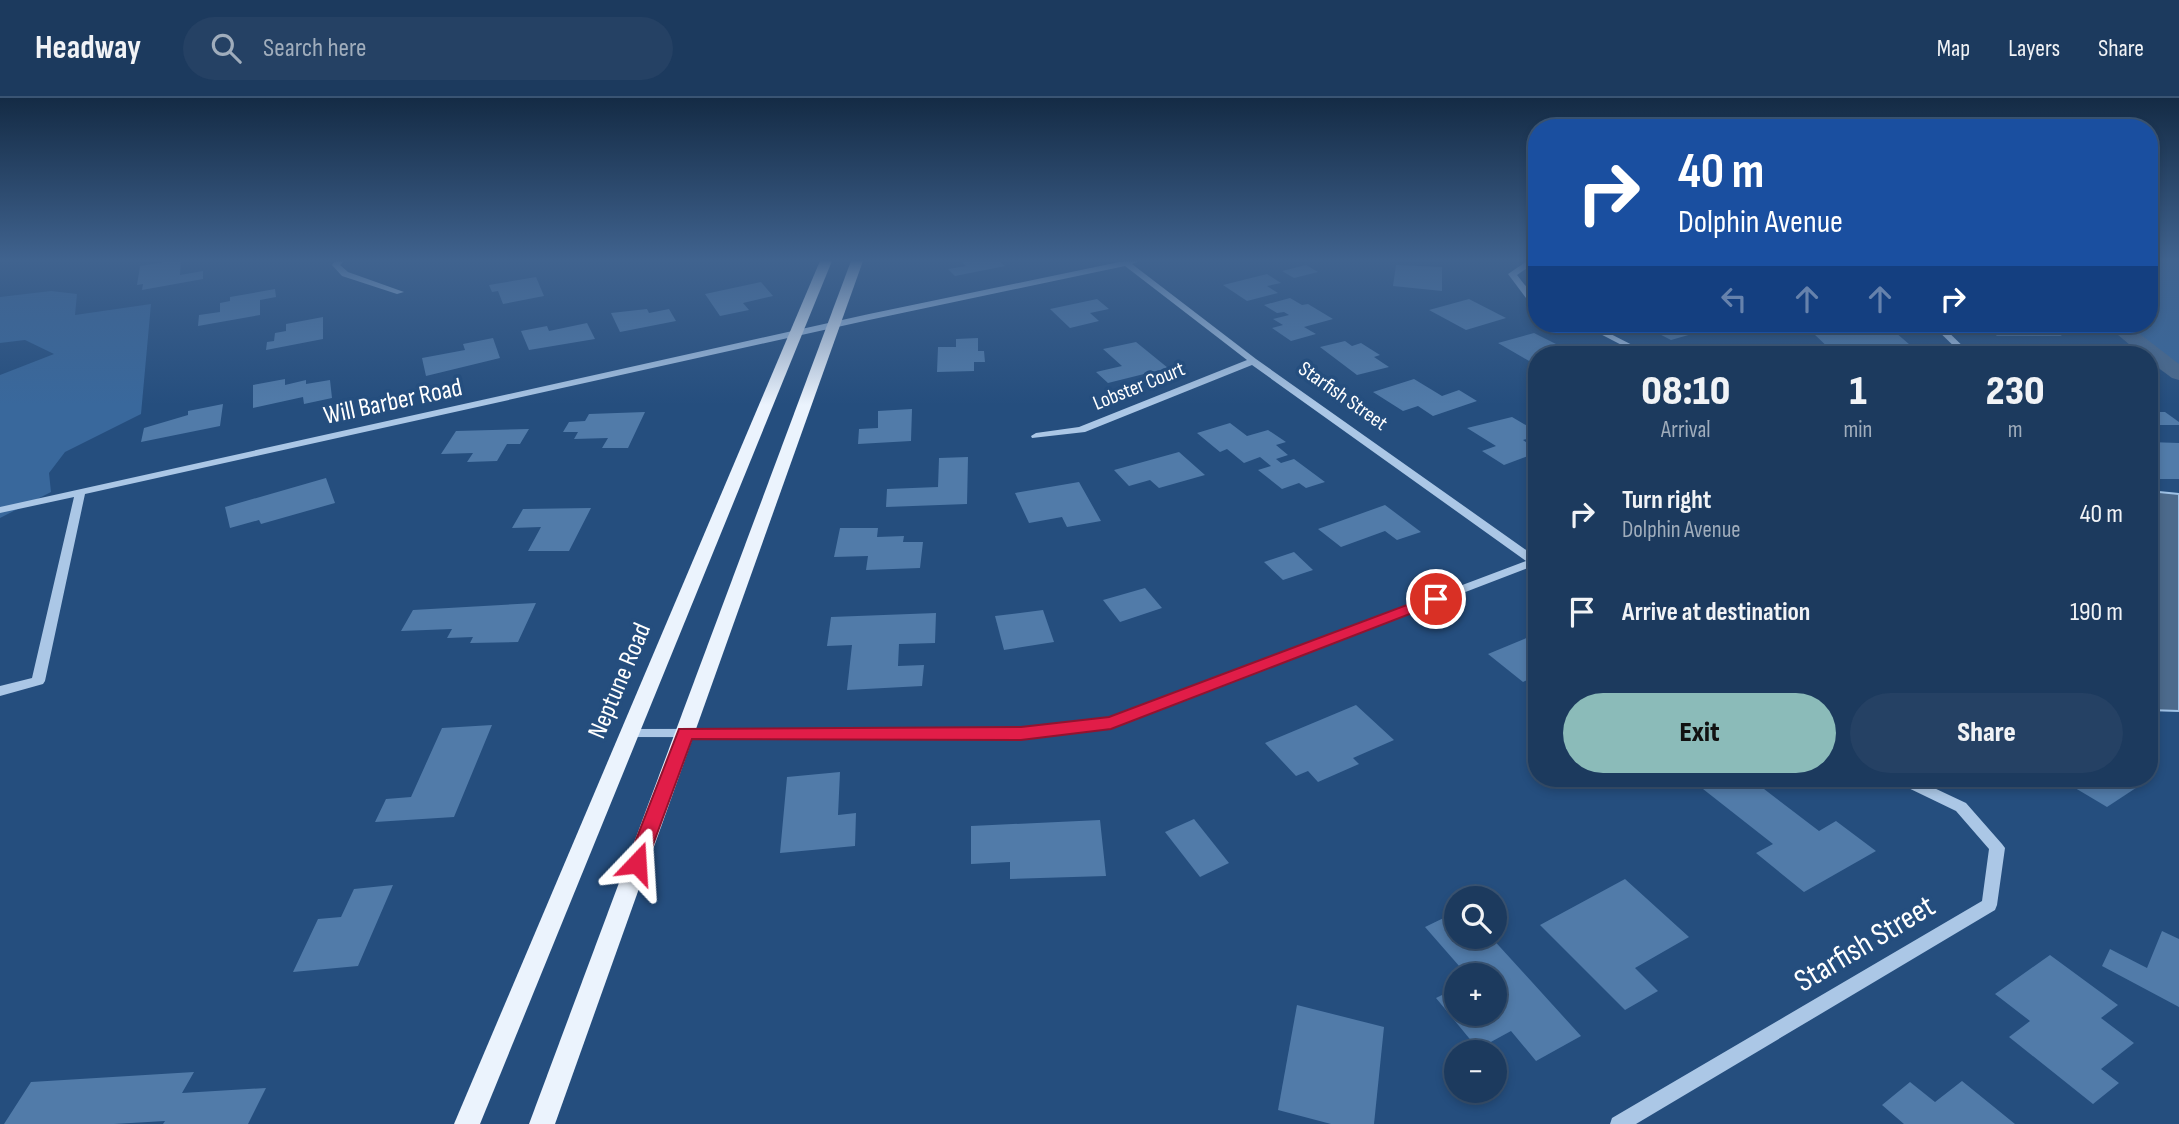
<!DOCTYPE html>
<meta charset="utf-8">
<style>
:root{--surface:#1c3a5e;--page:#254164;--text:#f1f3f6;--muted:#a0adbc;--line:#3a5473;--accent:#8bbbb9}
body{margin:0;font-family:"Sofia Sans Condensed",sans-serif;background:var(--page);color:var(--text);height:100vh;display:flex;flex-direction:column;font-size:26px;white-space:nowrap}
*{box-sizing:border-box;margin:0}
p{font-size:23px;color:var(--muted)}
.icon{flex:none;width:38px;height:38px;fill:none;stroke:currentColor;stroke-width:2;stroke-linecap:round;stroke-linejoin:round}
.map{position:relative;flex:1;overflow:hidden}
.drawer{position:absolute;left:1528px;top:248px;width:630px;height:441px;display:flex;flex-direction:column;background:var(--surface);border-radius:28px;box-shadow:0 4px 10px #0003,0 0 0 2px var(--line)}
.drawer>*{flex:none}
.top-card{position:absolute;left:1528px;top:21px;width:630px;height:214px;border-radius:28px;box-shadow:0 4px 10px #0003,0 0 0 2px var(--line);background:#1a4fa0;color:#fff;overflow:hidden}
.buttons{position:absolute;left:1444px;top:788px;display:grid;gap:14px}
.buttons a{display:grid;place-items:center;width:63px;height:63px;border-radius:50%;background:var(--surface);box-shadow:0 4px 10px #0003,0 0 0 2px var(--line);font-size:35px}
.pin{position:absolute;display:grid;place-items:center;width:60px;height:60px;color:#fff;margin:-30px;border:4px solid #fff;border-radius:50%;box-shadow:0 2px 7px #0007}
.me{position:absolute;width:77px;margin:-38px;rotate:20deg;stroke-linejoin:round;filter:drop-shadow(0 0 5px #0008)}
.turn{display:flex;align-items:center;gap:24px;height:147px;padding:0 35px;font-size:32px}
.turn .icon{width:91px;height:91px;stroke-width:2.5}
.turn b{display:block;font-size:49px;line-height:60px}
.lanes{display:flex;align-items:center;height:66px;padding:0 35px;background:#0003;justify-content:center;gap:35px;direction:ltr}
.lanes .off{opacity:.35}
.eta{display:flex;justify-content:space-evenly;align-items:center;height:119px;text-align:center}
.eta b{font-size:42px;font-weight:800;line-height:49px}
.primary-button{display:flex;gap:14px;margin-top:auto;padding:14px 35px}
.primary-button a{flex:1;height:80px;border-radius:42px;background:var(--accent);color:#111;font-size:28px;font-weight:800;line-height:80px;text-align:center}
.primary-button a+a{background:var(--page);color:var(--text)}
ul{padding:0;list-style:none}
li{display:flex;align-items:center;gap:21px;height:98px;padding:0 35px}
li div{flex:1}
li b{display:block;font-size:26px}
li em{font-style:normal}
header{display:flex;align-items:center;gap:42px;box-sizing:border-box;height:98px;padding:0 35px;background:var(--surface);border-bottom:2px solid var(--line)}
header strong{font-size:33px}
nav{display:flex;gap:38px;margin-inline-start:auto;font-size:24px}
.search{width:490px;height:63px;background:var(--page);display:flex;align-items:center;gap:18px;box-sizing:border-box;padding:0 24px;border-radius:38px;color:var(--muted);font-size:26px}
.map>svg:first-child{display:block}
.green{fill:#39689c}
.water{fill:#4c6a8c;stroke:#9fc2e6;stroke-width:2}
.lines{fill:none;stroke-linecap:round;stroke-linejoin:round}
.canal{fill:#4c6a8c;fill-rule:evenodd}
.building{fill:#517ba9}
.minor{fill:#abc7e6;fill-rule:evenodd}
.major{fill:#ebf3fd;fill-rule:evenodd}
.route{fill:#e11d48;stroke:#92132f;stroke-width:2}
.labels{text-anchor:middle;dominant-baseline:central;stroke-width:7;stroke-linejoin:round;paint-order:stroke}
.far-street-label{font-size:21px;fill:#fff;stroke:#254e7e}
.street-label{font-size:26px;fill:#fff;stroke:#254e7e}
.near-street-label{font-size:32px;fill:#fff;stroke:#254e7e}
</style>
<header>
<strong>Headway</strong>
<div class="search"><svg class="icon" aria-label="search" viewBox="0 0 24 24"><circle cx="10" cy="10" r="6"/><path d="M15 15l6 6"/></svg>Search here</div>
<nav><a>Map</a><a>Layers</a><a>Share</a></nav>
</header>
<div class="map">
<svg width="2179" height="1026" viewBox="0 0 2179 1026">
<rect width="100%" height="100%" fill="#254e7e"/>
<g class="green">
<path d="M2149 163H2179V277L2110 226H2149Z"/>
<path d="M51 193 77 196 75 217 151 206 141 316 65 354 49 375 51 394 0 420V277L54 256 25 242 0 245V199Z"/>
</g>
<path class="water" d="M2149 393 2179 396V613L2149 612Z"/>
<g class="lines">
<path class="canal" d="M2105 226H2127L2179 266V282L2172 280 2149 263V257H2142Z"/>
</g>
<g class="building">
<path d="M171 163H181L180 177 203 173V181L142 192 143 186 137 187 140 168Z"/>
<path d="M961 163H999L1005 168 955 178 948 171 966 168Z"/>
<path d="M1306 167 1318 174 1294 180 1282 173Z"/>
<path d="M1396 167 1442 169V193L1393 188Z"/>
<path d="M1267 176 1281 185 1267 188 1278 195 1247 203 1223 187Z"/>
<path d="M536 179 544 198 503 206 498 193 492 194 489 187Z"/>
<path d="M761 184 773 198 743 205 749 212 720 218 705 196Z"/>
<path d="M275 191 276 199 260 202V217L198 228 199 217 220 214V205L230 203V199Z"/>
<path d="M1290 200 1302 207 1308 206 1333 221 1304 229 1316 236 1291 243 1272 230 1283 227 1273 221 1289 217 1284 214 1277 215 1264 207Z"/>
<path d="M1097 201 1109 211 1090 215 1099 223 1070 230 1050 211Z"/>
<path d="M1469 201 1506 220 1466 232 1429 212Z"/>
<path d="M647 211 649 215 669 211 676 223 620 234 611 215Z"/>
<path d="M323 219V241L266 252 267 244 274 243 275 235 286 233V226Z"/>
<path d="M587 225 595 241 529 252 521 233 547 228 549 233Z"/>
<path d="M1640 226H1682L1699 234 1671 242Z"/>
<path d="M1824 226H1897L1907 234H1895L1917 253H1832L1814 236H1835Z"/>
<path d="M1995 226H2044L2062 238H1997L1983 227Z"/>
<path d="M1534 235 1558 247 1576 257H1536V267L1498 245Z"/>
<path d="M493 240 500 260 426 278 422 260 465 252 463 246Z"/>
<path d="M978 240V253H984L985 264H974V273L937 274 938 249H956V241Z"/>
<path d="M1345 243 1352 248 1361 245 1380 257 1374 259 1389 269 1357 277 1320 249Z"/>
<path d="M1136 244 1168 270 1108 285 1096 274 1122 268 1103 251Z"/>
<path d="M285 281V287L306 282V286L330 282 332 300 304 306 303 299 253 310V287Z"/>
<path d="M1414 281 1442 298 1459 292 1477 303 1433 318 1418 308 1403 313 1373 294Z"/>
<path d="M223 306 220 328 141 344 144 330 188 317V313Z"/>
<path d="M912 311 911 343 858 346 859 331 878 330V313Z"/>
<path d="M645 314 628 350H602L608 340 574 341 578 334H563L569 324 585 323 589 316Z"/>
<path d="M2149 314H2165L2179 324V327H2149Z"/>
<path d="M1512 319 1536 333V338L1523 342 1536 351V355L1504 367 1482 353 1496 348 1467 330Z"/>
<path d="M1230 325 1247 338 1268 332 1286 344 1276 347 1288 357 1276 361 1281 365 1294 361 1325 384 1306 390 1299 385 1282 391 1258 372 1271 368 1260 359 1244 365 1227 351 1220 354 1197 335Z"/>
<path d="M529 331 520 346H507L497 363 467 364 473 355 441 356 456 333Z"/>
<path d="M2149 344 2179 345V381H2149Z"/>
<path d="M1179 354 1205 377 1159 390 1150 382 1129 388 1114 372Z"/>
<path d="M968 359 967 406 886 409 887 391 938 389 939 360Z"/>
<path d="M326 380 335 405 261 426 259 422 230 430 225 409Z"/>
<path d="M1079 384 1101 423 1067 429 1062 419 1029 425 1015 395Z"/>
<path d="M1385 407 1421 434 1397 442 1385 433 1341 449 1318 431Z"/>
<path d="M591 410 569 453H528L541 429 512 430 523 411Z"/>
<path d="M840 430H878L877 439 904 438 903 444H923L920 470 866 472 868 458 834 459Z"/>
<path d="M1294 454 1313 472 1283 482 1264 464Z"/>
<path d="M1145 490 1162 510 1120 524 1103 502Z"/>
<path d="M536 505 518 544 470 545 473 539 447 540 452 531 401 533 413 512Z"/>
<path d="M1043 512 1054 544 1004 552 995 518Z"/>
<path d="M936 515 935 545 899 546 898 568 924 567 922 588 847 592 852 547 827 548 831 519Z"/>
<path d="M1536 536V578L1523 584 1488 556Z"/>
<path d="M1356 607 1394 642 1353 660 1359 666 1318 684 1308 673 1296 678 1265 645Z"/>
<path d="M492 627 454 719 375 724 386 701 411 699 442 630Z"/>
<path d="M840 674 838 717 856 715 855 748 780 755 787 679Z"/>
<path d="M1723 681H1751L1819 733 1836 723 1876 753 1804 794 1756 755 1773 746 1703 691Z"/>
<path d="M2060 681H2139L2145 684 2107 709Z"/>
<path d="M1194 721 1229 765 1200 779 1165 734Z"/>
<path d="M1100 722 1106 778 1010 781V764L971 766V728Z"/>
<path d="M1625 781 1689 839 1635 870 1658 893 1625 912 1540 827Z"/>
<path d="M393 787 358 868 293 874 318 821 341 819 354 791Z"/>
<path d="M1456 814V838H1490L1581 938 1536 963 1511 933 1478 951 1436 900 1456 890V915H1494V877H1467L1425 829Z"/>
<path d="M2162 833 2179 841V909L2102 868 2110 851 2147 870Z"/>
<path d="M2050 857 2118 907 2101 920 2134 945 2101 971 2119 985 2093 1006 2009 939 2030 923 1995 896Z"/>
<path d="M1297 907 1384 929 1374 1026H1331L1278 1012Z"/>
<path d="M194 974 182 995 266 990 248 1026H163L165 1023 114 1026H4L31 984Z"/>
<path d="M1962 983 2015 1026H1904L1882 1007 1910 984 1935 1004Z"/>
</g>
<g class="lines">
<g class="minor">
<path d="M335 163H344L340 167 348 174 404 194 397 196 342 178 332 167Z"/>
<path d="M1124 163H1140L1132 166 1256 261 1536 459V467L1111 630 1021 640 623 639 621 636 623 633 628 631 1021 630 1109 620 1526 463 1252 267 1085 334 1032 340 1031 338 1036 335 1079 329 1247 262 1125 168 869 222 85 396 45 583 43 586 0 598V588L32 580 74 399 0 415V409L869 216Z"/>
<path d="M1527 163 1536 164 1517 177 1532 196 1536 199V204L1526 200 1508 176Z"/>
<path d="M1581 226H1591L1652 257H1641Z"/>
<path d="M1931 226H1940L1972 257H1963Z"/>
<path d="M1896 681H1915L1966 705 2002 746 2005 750 1997 807 1995 812 1636 1026H1610L1612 1020 1982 803 1989 751 1956 713 1898 685Z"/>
</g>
<g class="major">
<path d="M820 163H832L480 1026H454Z"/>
<path d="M851 163H863L555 1026H529Z"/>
</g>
</g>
<linearGradient id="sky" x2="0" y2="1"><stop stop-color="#142b45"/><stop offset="0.53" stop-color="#40638f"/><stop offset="1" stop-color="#40638f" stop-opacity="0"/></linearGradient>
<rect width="2179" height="307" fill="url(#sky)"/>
<path class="route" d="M1436 496 1444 501 1441 504 1111 631 1021 642 692 641 644 771 637 773 630 771 627 765 679 631 1021 629 1109 619Z"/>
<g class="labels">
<g class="far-street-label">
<text transform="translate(1139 288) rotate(-22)">Lobster Court</text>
<text transform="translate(1343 298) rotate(35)">Starfish Street</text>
</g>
<g class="street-label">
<text transform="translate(393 304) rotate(-12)">Will Barber Road</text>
<text transform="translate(620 583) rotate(-67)">Neptune Road</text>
</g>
<g class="near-street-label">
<text transform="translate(1865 846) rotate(-31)">Starfish Street</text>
</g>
</g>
</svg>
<div class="buttons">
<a><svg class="icon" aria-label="search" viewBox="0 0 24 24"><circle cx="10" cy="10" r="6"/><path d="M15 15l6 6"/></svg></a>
<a>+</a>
<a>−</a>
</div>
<div class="pin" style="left:1436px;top:501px;background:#d93025"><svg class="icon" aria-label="arrive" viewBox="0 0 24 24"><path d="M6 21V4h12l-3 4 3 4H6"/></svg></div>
<svg class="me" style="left:637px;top:765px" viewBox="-20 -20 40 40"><path d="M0-17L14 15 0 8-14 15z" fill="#e11d48" stroke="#fff" stroke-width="4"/></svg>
<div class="top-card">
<div class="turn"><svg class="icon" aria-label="right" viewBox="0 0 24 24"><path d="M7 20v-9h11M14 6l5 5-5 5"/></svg><div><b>40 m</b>Dolphin Avenue</div></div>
<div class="lanes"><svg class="icon off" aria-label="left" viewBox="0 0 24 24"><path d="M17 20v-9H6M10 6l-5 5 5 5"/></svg><svg class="icon off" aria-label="ahead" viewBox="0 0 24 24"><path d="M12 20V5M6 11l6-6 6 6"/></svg><svg class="icon off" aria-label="ahead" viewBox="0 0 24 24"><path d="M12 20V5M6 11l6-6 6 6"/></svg><svg class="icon" aria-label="right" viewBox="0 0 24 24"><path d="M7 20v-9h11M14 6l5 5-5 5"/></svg></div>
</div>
<section class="drawer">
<div class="eta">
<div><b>08:10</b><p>Arrival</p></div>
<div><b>1</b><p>min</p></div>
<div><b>230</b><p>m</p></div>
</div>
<ul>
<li><svg class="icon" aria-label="right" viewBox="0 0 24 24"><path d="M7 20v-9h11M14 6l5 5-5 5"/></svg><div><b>Turn right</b><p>Dolphin Avenue</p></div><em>40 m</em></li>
<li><svg class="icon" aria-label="arrive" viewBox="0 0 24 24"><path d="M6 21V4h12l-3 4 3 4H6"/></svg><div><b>Arrive at destination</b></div><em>190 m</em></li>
</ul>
<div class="primary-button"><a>Exit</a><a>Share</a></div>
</section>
</div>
